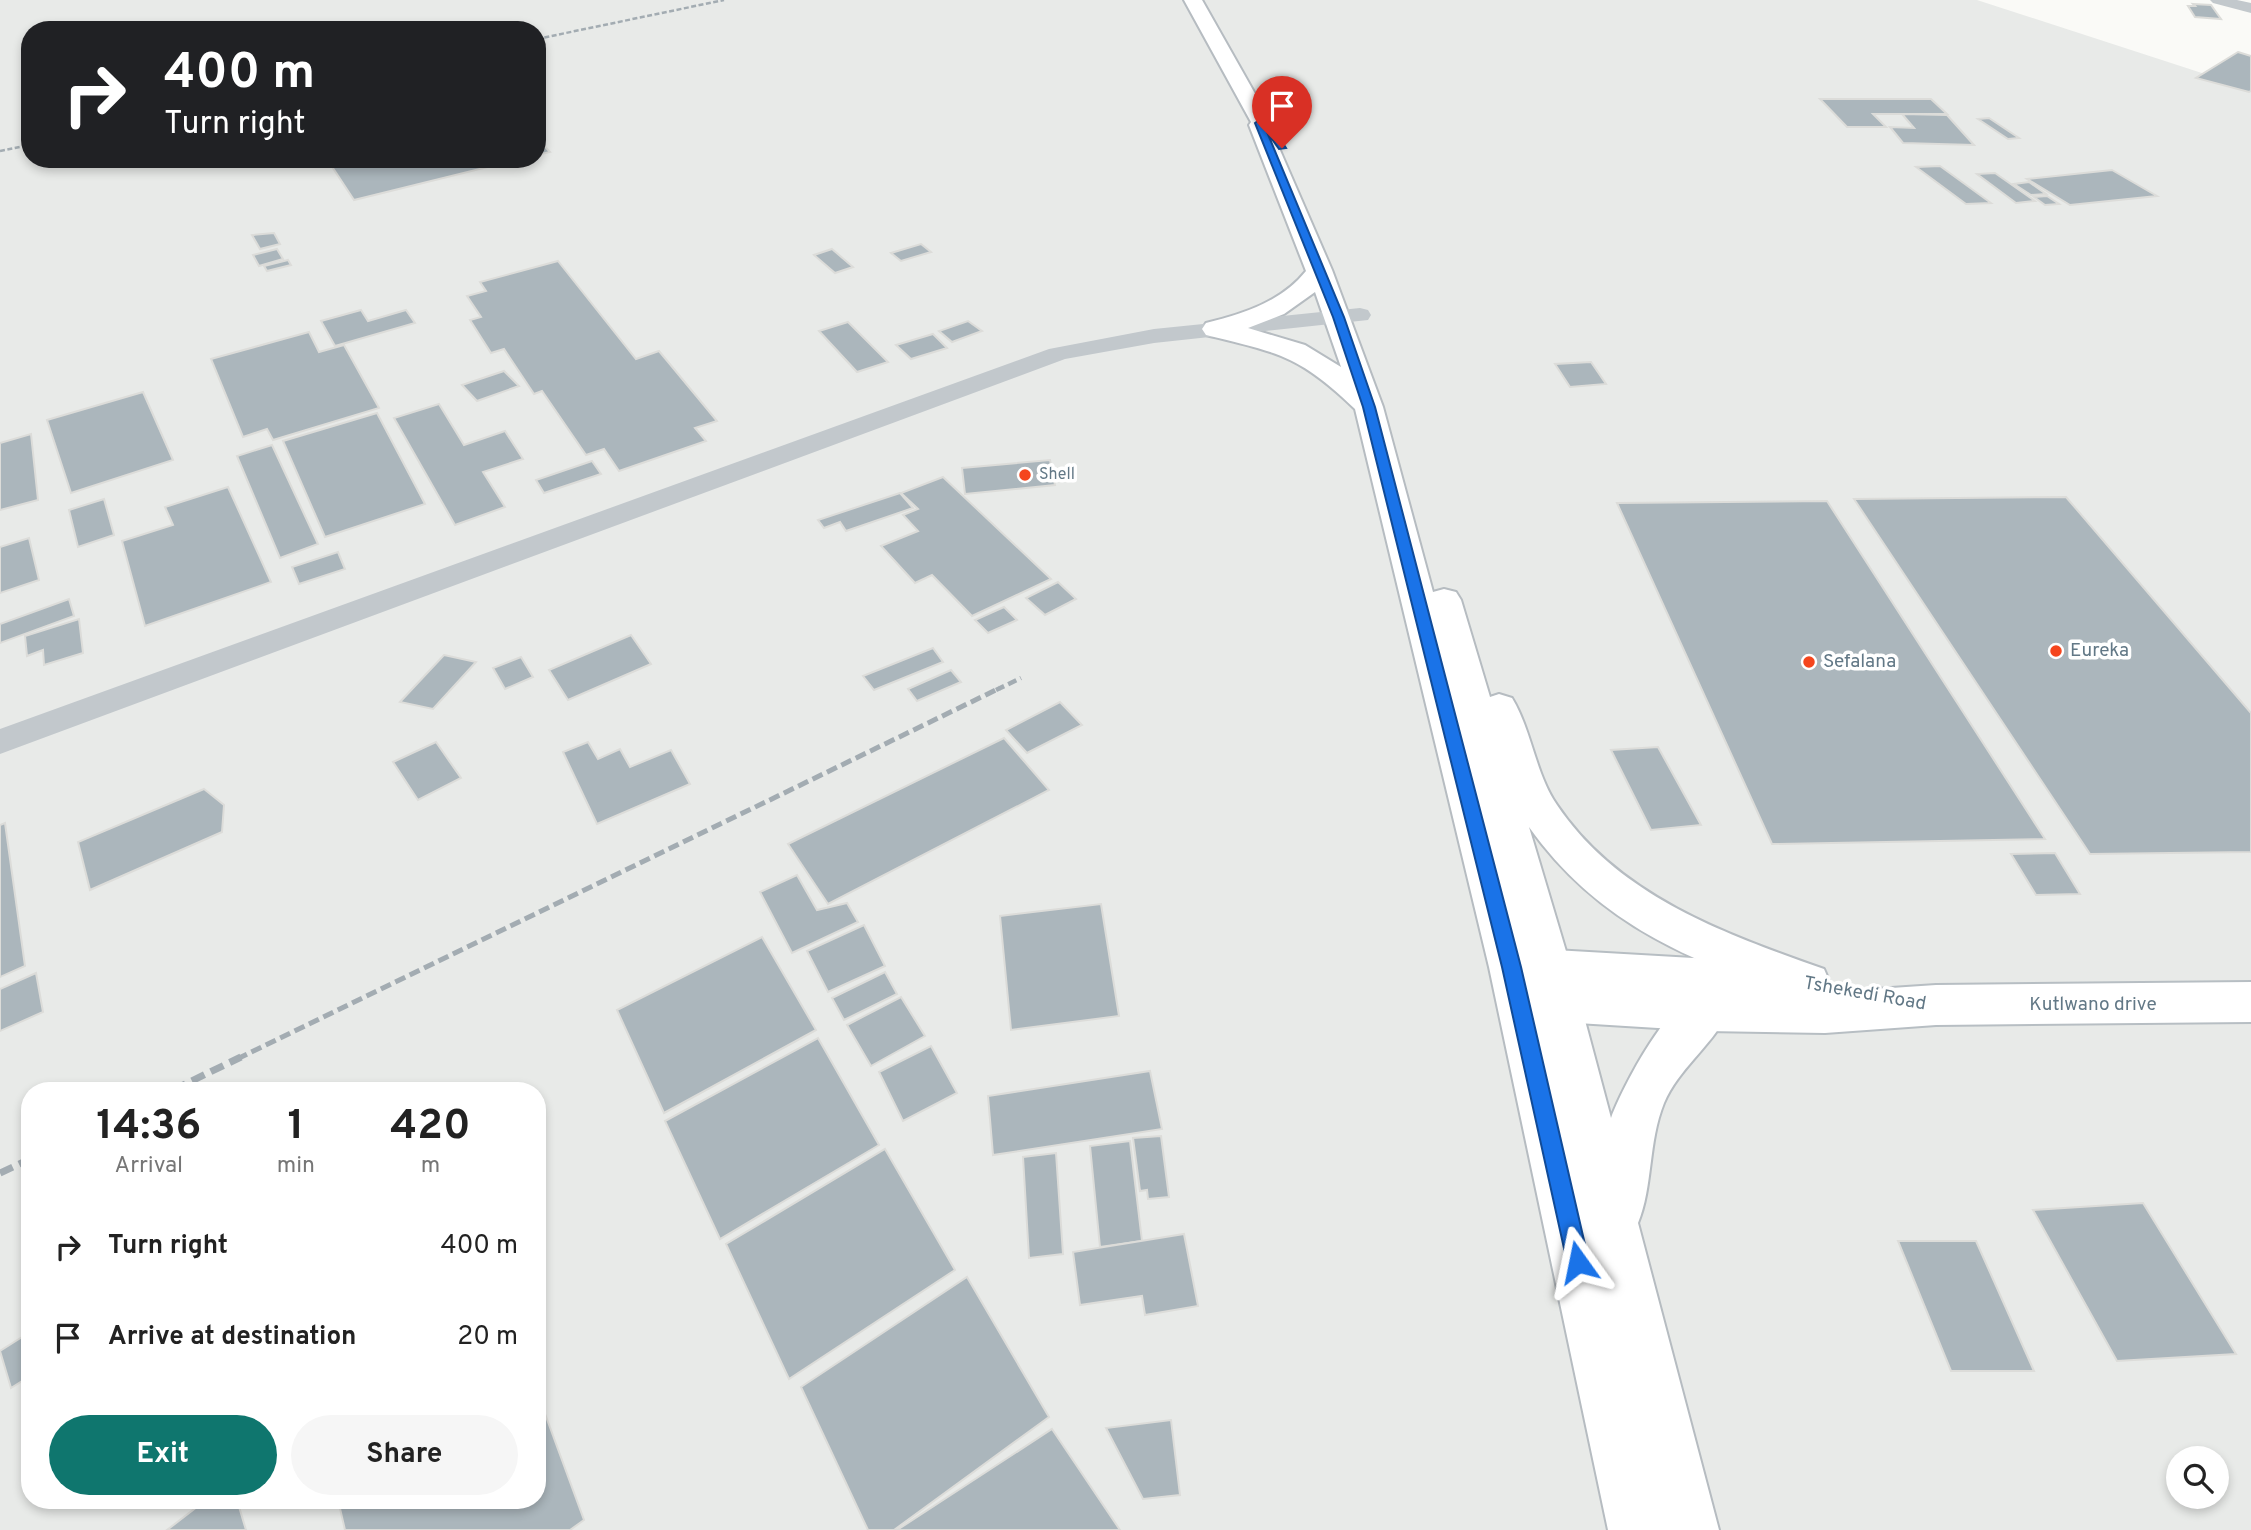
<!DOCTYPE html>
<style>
:root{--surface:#fff;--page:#f6f6f6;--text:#222;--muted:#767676;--accent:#0f766e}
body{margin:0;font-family:Overpass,sans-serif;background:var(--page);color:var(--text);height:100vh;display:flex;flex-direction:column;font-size:26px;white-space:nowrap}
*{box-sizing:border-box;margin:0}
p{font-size:23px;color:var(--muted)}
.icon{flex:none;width:38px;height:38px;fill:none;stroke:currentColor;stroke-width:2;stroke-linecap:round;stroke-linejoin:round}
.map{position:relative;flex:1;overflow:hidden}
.details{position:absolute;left:21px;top:1082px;width:525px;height:427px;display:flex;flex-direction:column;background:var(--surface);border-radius:28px;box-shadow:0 4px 10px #0003}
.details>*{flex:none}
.banner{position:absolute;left:21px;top:21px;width:525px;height:147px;border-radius:28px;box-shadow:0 4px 10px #0003;background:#202124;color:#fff;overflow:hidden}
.tools{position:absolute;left:2166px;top:1446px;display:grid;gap:14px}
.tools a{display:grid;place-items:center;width:63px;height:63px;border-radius:50%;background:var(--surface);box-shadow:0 4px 10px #0003;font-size:35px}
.pin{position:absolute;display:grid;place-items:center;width:60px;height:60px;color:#fff;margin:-72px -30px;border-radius:50% 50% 50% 0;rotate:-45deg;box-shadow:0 0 7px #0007}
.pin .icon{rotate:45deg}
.me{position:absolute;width:77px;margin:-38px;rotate:348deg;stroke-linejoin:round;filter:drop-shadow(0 0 5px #0008)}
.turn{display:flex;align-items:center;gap:24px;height:147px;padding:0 28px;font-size:32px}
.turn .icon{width:91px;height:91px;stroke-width:2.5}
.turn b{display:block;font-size:49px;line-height:60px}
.eta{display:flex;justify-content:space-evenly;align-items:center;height:119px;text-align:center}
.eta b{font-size:42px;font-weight:700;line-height:49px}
.primary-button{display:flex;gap:14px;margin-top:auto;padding:14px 28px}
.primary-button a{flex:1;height:80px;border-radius:42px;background:var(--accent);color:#fff;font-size:28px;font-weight:700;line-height:80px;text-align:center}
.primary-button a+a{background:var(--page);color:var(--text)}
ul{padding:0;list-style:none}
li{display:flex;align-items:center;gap:21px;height:91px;padding:0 28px}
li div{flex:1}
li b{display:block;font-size:26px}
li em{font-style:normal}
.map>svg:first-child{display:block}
.built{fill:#e8eae8;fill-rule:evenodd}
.building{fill:#abb6bc;stroke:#dcdcd9;stroke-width:2}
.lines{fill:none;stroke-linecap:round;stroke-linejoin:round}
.secondary-casing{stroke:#b7bec3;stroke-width:4}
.primary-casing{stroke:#b6bcc1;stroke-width:4}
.street{fill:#c2c8cc;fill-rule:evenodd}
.secondary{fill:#fff;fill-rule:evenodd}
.primary{fill:#fff;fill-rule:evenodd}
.rail-far3{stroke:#a3acb2;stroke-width:2.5;stroke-dasharray:5 2.5;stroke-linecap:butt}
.rail-far2{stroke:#a3acb2;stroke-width:4.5;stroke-dasharray:9 4.5;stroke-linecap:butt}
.rail-far1{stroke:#a3acb2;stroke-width:5;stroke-dasharray:11 5;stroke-linecap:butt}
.rail{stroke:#a3acb2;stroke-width:7;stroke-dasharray:14 7;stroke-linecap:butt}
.route{fill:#1a73e8;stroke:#114b97;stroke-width:2}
.poi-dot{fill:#f5451d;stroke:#fff;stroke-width:2.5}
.labels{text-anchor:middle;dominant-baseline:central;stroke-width:7;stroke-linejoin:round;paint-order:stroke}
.far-poi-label{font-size:16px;fill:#627886;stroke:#fff;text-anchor:start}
.poi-label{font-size:19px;fill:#627886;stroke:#fff;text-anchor:start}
.street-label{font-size:19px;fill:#627886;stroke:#fff}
</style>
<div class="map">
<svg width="2251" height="1530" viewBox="0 0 2251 1530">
<rect width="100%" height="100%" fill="#fafaf7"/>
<path class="built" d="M0 0H1977L2251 89V1530H0ZM30 30H537V159H30ZM30 1090H537V1500H30ZM2179 1458H2217V1496H2179Z"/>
<g class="building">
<path d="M2193 4 2211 5 2221 19 2195 17 2188 6H2195Z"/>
<path d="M2238 52 2251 56V91L2249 92 2196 78Z"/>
<path d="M1820 99H1931L1947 114H1873L1886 127H1847Z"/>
<path d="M1902 114 1947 115 1974 145 1903 143 1890 127 1914 128Z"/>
<path d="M1989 118 2019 138 2008 139 1978 119Z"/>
<path d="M537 138 550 152 537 155Z"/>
<path d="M327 159H520L354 200Z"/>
<path d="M1940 166 1991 203 1966 204 1916 167Z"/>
<path d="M2112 170 2157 196 2070 205 2027 179Z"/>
<path d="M1995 173 2035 201 2016 203 1977 174Z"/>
<path d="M2029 182 2046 194 2031 195 2014 184Z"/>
<path d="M2047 196 2059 204 2045 205 2034 197Z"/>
<path d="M274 233 280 244 260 249 252 235Z"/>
<path d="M921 244 931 252 901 261 891 253Z"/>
<path d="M277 249 283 259 259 266 253 255Z"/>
<path d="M832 249 853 267 835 273 814 255Z"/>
<path d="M288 260 291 265 267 271 264 266Z"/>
<path d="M558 261 636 359 659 351 717 421 695 428 706 441 619 471 604 449 586 455 542 391 534 394 504 349 491 353 470 320 481 317 467 296 486 291 480 282Z"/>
<path d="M361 310 368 321 406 310 415 323 335 346 321 321Z"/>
<path d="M968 321 982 331 952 342 939 331Z"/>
<path d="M848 322 888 362 857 372 819 331Z"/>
<path d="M309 332 319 352 344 345 379 408 273 440 267 429 243 437 211 359Z"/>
<path d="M933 334 947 348 911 359 896 345Z"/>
<path d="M1591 362 1606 384 1570 387 1555 364Z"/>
<path d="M504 371 519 386 477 401 462 385Z"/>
<path d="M143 392 173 460 71 493 47 420Z"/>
<path d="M439 404 464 445 505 431 523 459 483 472 505 507 455 525 394 418Z"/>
<path d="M377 413 425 504 325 537 283 441Z"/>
<path d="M31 434 38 500 0 510V443Z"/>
<path d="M272 445 318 544 280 558 237 456Z"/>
<path d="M1050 460 1055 485 965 494 962 468Z"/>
<path d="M592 461 601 474 544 493 536 480Z"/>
<path d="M943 477 1051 579 972 616 932 575 915 583 881 546 918 531 903 515 918 509 901 493Z"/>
<path d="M228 487 271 582 145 626 122 541 173 525 165 507Z"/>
<path d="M900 493 913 508 846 531 840 522 824 528 818 520Z"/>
<path d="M2066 497 2251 713V852L2090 854 1854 499Z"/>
<path d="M104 499 114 535 78 547 69 510Z"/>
<path d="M1827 501 2045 839 1772 844 1617 503Z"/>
<path d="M29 538 39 580 0 593V547Z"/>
<path d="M338 552 345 569 299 584 292 567Z"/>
<path d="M1058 582 1076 599 1045 615 1026 598Z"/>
<path d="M69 599 74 616 0 643V624Z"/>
<path d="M1004 607 1017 620 988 633 975 620Z"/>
<path d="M79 619 83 653 44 665 43 650 27 656 25 636Z"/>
<path d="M631 635 651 664 568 700 549 670Z"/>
<path d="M933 648 943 662 874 690 863 676Z"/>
<path d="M444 655 476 662 433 709 400 702Z"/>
<path d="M521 657 533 677 505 689 493 668Z"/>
<path d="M951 670 961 682 917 701 908 689Z"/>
<path d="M1060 702 1082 725 1027 753 1006 730Z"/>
<path d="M1004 738 1049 790 828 904 788 844Z"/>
<path d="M436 742 461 778 418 800 393 762Z"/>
<path d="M588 742 598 759 620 749 630 767 671 750 690 784 597 824 563 752Z"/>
<path d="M1658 747 1701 825 1651 830 1611 750Z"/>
<path d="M204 789 224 805 222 832 90 890 78 842Z"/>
<path d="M5 823 25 966 0 977V825Z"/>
<path d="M2055 853 2080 894 2036 895 2011 854Z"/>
<path d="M797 875 817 910 847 903 858 922 792 953 760 892Z"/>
<path d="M1101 904 1119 1016 1011 1030 1000 916Z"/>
<path d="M864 925 885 966 828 992 807 951Z"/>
<path d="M762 937 816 1030 664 1113 617 1010Z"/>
<path d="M885 972 897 994 844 1020 832 998Z"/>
<path d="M36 973 43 1012 0 1031V989Z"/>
<path d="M901 997 925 1036 871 1066 847 1025Z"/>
<path d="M818 1038 879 1145 720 1239 665 1121Z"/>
<path d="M931 1046 957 1093 903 1121 879 1072Z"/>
<path d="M1150 1071 1162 1129 993 1155 988 1096Z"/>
<path d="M1161 1136 1169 1197 1148 1199 1147 1190 1140 1191 1133 1138Z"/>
<path d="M1130 1141 1142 1241 1100 1247 1090 1146Z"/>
<path d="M885 1149 955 1270 789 1379 726 1244Z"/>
<path d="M1056 1153 1063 1254 1029 1258 1023 1157Z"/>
<path d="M2143 1203 2236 1354 2117 1361 2033 1210Z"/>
<path d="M1184 1234 1198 1306 1145 1315 1142 1296 1080 1305 1073 1252Z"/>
<path d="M1898 1241H1976L2034 1371H1951Z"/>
<path d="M967 1277 1049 1417 894 1530H868L801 1387Z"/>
<path d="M30 1332V1376L11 1388 0 1351Z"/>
<path d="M537 1392 584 1520 570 1530H345L338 1500H537Z"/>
<path d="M1171 1420 1180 1495 1143 1499 1106 1428Z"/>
<path d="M1052 1429 1120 1530H897Z"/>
<path d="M206 1500H237L246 1530H167Z"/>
</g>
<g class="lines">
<defs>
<path id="secondary" d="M1520 948 1799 964 1815 969 1821 983 1816 993 1936 985 2251 982V1022L1936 1025 1825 1033 1706 1031 1529 1020 1513 1014 1507 1000 1513 986 1517 985 1504 980 1498 967 1504 954Z"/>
<path id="primary" d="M1184 0H1202L1271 122 1269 125 1332 270 1383 407 1433 592 1444 589 1456 592 1461 600 1490 697 1499 694 1512 698C1532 731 1535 773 1557 805 1618 896 1725 934 1824 969L1830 983 1824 997 1808 1002C1695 962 1601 928 1529 827L1571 968 1611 1118C1621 1090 1672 990 1707 991 1711 992 1718 995 1722 997L1729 1011C1713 1045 1679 1068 1664 1103 1648 1142 1653 1187 1638 1223L1719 1530H1608L1489 967 1355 409C1299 355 1279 353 1206 335L1202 329 1206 323C1243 314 1281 302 1306 271L1249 125 1251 122ZM1315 292 1341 367 1305 345 1248 328 1284 314Z"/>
</defs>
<use href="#secondary" class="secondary-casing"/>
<use href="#primary" class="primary-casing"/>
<g class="street">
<path d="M2210 0H2237L2251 3V13L2213 3Z"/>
<path d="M1360 308 1368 310 1371 315 1368 320 1154 343 1065 359 0 754V729L1049 349 1154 329Z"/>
</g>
<use href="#secondary" class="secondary"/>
<use href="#primary" class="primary"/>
<g class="rail-far3">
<path d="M537 39 724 0"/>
<path d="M0 151 30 145"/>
</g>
<path class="rail-far2" d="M996 690 1021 678"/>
<path class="rail-far1" d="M237 1059 1000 688"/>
<g class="rail">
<path d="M173 1090 241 1057"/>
<path d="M0 1173 30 1159"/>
</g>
</g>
<path class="route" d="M1259 120 1270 123 1286 148 1279 149 1267 132 1344 317 1375 407 1521 967 1589 1262 1586 1270 1578 1273 1570 1270 1567 1262 1502 967 1363 407 1333 317 1255 123Z"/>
<g class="poi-dot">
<circle cx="1025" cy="475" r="7"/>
<circle cx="2056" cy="651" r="7"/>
<circle cx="1809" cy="662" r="7"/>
</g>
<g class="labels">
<g class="far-poi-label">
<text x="1039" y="475">Shell</text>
</g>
<g class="poi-label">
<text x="2070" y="651">Eureka</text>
<text x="1823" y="662">Sefalana</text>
</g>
<g class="street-label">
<text transform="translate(1865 994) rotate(10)">Tshekedi Road</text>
<text x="2093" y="1005">Kutlwano drive</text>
</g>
</g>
</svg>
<div class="tools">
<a><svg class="icon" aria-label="search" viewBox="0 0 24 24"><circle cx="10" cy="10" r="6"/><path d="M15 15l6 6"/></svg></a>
</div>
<div class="pin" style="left:1282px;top:148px;background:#d93025"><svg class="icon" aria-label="arrive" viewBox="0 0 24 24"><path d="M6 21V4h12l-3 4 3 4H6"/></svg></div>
<svg class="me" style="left:1578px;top:1262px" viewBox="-20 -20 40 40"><path d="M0-17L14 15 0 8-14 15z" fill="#1a73e8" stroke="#fff" stroke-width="4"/></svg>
<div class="banner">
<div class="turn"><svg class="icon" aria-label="right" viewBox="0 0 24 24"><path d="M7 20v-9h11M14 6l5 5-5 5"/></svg><div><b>400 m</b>Turn right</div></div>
</div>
<section class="details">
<div class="eta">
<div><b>14:36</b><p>Arrival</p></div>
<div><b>1</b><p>min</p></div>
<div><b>420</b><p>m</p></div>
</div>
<ul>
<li><svg class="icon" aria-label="right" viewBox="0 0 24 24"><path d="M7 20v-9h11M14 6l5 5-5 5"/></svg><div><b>Turn right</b></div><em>400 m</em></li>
<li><svg class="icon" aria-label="arrive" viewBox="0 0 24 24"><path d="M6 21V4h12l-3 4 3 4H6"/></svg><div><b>Arrive at destination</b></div><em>20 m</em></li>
</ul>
<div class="primary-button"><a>Exit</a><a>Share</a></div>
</section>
</div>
